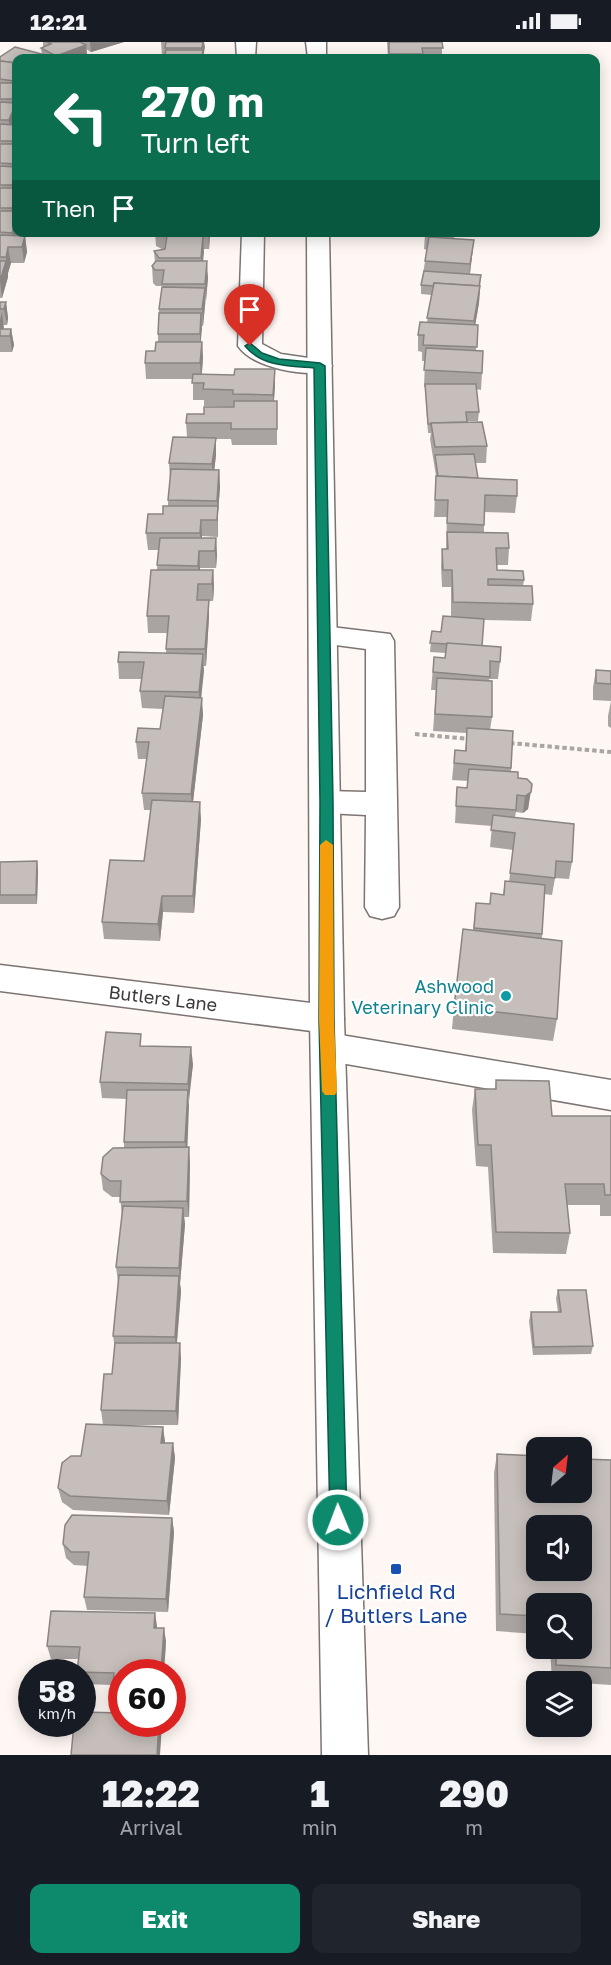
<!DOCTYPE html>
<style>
:root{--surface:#171b24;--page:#20242c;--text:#f1f3f6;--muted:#9ea1a6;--accent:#0d896c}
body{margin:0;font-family:"Golos Text",sans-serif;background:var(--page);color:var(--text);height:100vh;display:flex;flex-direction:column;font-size:22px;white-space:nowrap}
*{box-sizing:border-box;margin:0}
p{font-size:20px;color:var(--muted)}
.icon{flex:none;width:33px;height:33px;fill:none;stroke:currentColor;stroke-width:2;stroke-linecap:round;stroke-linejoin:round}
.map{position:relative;height:1713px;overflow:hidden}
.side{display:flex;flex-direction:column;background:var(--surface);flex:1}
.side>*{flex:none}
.banner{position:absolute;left:12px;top:12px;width:588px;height:183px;border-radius:12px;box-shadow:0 3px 15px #0003;background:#0b6e4f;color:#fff;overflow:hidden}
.needle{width:39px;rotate:28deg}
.controls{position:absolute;left:526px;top:1395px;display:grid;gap:12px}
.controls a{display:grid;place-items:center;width:66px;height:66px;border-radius:12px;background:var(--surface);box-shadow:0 3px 15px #0003;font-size:30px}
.speed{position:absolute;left:18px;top:1617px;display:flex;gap:12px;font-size:30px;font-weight:700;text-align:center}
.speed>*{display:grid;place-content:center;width:78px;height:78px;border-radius:50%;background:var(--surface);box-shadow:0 3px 15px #0003;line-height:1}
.speed small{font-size:15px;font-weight:400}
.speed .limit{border:9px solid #d22;background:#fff;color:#111}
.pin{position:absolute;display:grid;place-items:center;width:51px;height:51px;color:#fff;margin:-62px -26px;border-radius:50% 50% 50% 0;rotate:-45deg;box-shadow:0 0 6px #0007}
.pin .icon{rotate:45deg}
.me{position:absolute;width:66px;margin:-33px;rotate:359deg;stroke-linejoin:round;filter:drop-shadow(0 0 4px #0008)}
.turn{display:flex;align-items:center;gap:21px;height:126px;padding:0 30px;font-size:27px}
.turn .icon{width:78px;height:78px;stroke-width:2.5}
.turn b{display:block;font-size:42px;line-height:51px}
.then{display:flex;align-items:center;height:57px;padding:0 30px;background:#0003;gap:12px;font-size:22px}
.eta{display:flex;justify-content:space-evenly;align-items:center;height:102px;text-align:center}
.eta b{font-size:36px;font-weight:800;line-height:42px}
.button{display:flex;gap:12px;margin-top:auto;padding:12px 30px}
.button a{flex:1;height:69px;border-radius:12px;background:var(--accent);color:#fff;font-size:24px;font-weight:800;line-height:69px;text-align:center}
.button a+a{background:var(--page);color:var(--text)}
.status{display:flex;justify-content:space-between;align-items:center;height:42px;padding:0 30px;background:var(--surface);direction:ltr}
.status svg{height:16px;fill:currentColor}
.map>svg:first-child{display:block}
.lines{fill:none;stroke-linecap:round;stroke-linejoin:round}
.street-casing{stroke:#7b7472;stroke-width:3}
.primary-casing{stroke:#7b7472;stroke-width:3}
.path{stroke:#aaa5a3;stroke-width:4;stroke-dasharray:4.5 3;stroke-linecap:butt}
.street{fill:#fff;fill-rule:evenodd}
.primary{fill:#fff;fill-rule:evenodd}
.wall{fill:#a9a3a1}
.shaded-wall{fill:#8a8583}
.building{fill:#c5bebb;stroke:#8a8583;stroke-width:1.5;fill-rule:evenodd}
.route{fill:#0d896c;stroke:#085946;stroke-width:1.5}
.slow{fill:#f59e0b}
.culture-dot{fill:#0f9aa8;stroke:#fff;stroke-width:2}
.transit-dot{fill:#1a4fb4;stroke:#fff;stroke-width:2}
.labels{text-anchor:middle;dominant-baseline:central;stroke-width:4.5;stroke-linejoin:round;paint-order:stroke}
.culture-label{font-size:18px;fill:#0d838f;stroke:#fff;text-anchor:end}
.street-label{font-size:18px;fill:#3c3938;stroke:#fff}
.near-transit-label{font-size:21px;fill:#164399;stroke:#fff}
</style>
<div class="status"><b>12:21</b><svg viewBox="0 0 49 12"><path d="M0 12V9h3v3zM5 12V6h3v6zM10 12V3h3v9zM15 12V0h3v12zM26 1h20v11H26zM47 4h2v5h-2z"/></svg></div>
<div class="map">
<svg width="611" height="1713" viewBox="0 0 611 1713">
<rect width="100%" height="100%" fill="#fef7f4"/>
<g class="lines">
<defs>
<g id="street">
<path d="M236 0H256L255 16H237Z"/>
<path d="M242 190H264L262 302 281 312 329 319 332 324 329 329C304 335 253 326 238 304Z"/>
<path d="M323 584 390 592 394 599 399 865 394 874 382 877 370 874 365 865 366 773 326 771 315 768 310 760 315 752 326 749 366 750V607L313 600 309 593 313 586Z"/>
<path d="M0 923 327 963 339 967 344 977 339 987 327 991 0 949Z"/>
<path d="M329 991 611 1038V1068L329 1019 316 1015 311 1005 316 995Z"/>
</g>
<g id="primary">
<path d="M306 0H326V16H308Z"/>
<path d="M307 190H329L344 977 368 1713H322L310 977Z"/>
</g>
</defs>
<use href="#street" class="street-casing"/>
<use href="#primary" class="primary-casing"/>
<g class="path">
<path d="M415 692 470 697"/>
<path d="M510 701 611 710"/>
</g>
<use href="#street" class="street"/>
<use href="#primary" class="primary"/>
</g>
<g class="wall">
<path d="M43 0H124L91 10 86 7 87 12 73 16H16V79L15 82H16V190H20L19 194H25L27 210 24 221H11L8 231V235L2 256H0V15L42 12 41 6 43 5Z"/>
<path d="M161 0H204L203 16H164L165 13H162Z"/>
<path d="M387 0H442V16H388Z"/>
<path d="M155 190H210L209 207H203V219L208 236 203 284H201V300H202L203 316 202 332 275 344 274 359H277V403H232L231 397H216V413L214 428H219L220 445 218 471V495L202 494V496H216L217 513 216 526H200V528H213L214 545 213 559H209V575L206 624H203L201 656 203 673 193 759 201 777 194 871 163 870 160 899 104 897 102 880 144 819 151 768H144L142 751 147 717H138L136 700 160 687 163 667 142 666 140 649 142 637H119L118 620 166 611 167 591H148L147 574 157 528 158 508H148L146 491 163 472 168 464V458L170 437 169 421 187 395 186 381 204 372 233 365 204 364V358H193V337H146L145 321 155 309 158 300V292L159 267 163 245V244H156L153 241 152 224 155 221 154 209 165 207H162L156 204Z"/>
<path d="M403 190H455L454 197 474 198 470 232 481 233 479 261 475 283H478L476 308 482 331 481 348 476 347 479 370 478 379H467L487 404 486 421H475L478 436 517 454 515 471 484 470V490L509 506 508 523H497V528L524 538 523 544 533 562 531 579 484 578 482 604 500 620 498 637H489L492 675 490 688 513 689 511 730 518 736 532 742 528 767 523 771 516 770 515 775 572 820 569 837 555 836 552 853 544 852 542 896 557 977 553 999 452 987 454 965 473 888 476 861 490 862 503 852 505 839 509 840 513 808 490 805 492 784 455 781 457 745 467 746 468 739 452 738 455 708 465 709 467 691 433 689 436 648H431L434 615 445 616 446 611 430 610 432 589 441 590 451 574V545H442L441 524 442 507H446L447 475H434L436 434 430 397 431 391H428L425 345H424L425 319H422V310L418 309V293L427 280 432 253 421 252V243L427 208 424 207 425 193 403 192Z"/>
<path d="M0 260H6L8 276 7 283H3L4 287H11L14 303 12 310H0Z"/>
<path d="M596 628 611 629V686L608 684V674L611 659 593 658V645Z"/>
<path d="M37 819 38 829 37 862H0V820Z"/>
<path d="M143 1004 193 1022 188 1059 187 1105 190 1121 189 1175H184L185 1182 180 1242 181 1249 177 1301 181 1316 178 1383H105L163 1385 165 1401H173L175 1416 169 1473 73 1468 62 1460 58 1446 103 1383 101 1368 112 1332 115 1307 113 1294 118 1240 116 1225 122 1174 120 1155H112L103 1148 101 1132 124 1106V1100L127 1057 102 1056 100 1040Z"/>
<path d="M496 1038 552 1074H611V1174H600V1163H567L570 1191 566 1212 493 1211 488 1125 476 1124 472 1068 475 1047H495Z"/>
<path d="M558 1248 593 1304 591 1312 533 1313 529 1279 531 1270H558L556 1256Z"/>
<path d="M497 1412 611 1418V1643L582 1641V1640L552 1639 550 1606H582V1562H537V1592L496 1589 494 1431Z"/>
<path d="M172 1476 174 1490 168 1570 87 1568 84 1555 88 1524 74 1523 66 1516 63 1502Z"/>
<path d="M157 1584V1586L166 1599 164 1630H122V1662H115L112 1650 113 1643 82 1642V1630H77L78 1617H51L47 1604Z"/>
</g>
<g class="shaded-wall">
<path d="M90 0H124L91 10Z"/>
<path d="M203 0H204L205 5 203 16H202Z"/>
<path d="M86 3 87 12 73 16H57L56 14Z"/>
<path d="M16 61V79L11 94 9 78Z"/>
<path d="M16 178V190H20L14 205 12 191Z"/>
<path d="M208 190H210L209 207Z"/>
<path d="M25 194 27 210 24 221 22 205Z"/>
<path d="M203 194 204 210 202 232 201 216Z"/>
<path d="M474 198 469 238 470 222Z"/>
<path d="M8 205 11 221 8 231V235L2 256 0 239 6 219V215Z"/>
<path d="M207 219 208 236 206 259 205 242Z"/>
<path d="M480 244 479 261 473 296 474 279Z"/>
<path d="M205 246V262L203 284 202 267Z"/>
<path d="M6 260 8 276 7 283 4 267Z"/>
<path d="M2 270 4 287 0 294V278Z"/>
<path d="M201 271 202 287 200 308V292Z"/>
<path d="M11 287 14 303 12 310 10 294Z"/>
<path d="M202 300 203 316 201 337 200 321Z"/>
<path d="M275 327V344L273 369V353Z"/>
<path d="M216 396V413L213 439 212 422Z"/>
<path d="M219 428 220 445 218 471V495L217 459Z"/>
<path d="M201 478 202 494 201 508 200 491Z"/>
<path d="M216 496 217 513 216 526 215 509Z"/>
<path d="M199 509 200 526 199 541 198 524Z"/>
<path d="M213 528 214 545 213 559 212 542Z"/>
<path d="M209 558V575L206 624 205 607Z"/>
<path d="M203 612 204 629 200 667 199 650Z"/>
<path d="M202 656 203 673 192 769 191 752Z"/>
<path d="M532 742 528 767 523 771 525 754Z"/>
<path d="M200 760 201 777 194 871 193 854Z"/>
<path d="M37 819 38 829 37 862 36 853Z"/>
<path d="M162 854 163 870 160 899 158 882Z"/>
<path d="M191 1005 193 1022 189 1059 188 1042Z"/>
<path d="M188 1048 189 1064 187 1116 185 1100Z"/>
<path d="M189 1105 190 1121 189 1175 187 1159Z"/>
<path d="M183 1166 185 1182 180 1242 179 1226Z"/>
<path d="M179 1234 181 1249 176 1310 175 1295Z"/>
<path d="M180 1301 181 1316 178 1383 176 1369Z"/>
<path d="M163 1385 165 1400 163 1415 161 1401Z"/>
<path d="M173 1401 175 1416 169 1473 167 1459Z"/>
<path d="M172 1476 174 1490 168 1570 166 1557Z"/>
<path d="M155 1571 157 1584V1599L154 1586Z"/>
<path d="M164 1586 166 1599 164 1630H161Z"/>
<path d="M159 1682H162V1683L160 1713H157Z"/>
</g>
<g class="building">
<path d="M47 0H80L86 3 56 14 41 6 51 2Z"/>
<path d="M166 0H203L202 6H165Z"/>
<path d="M389 0H442L443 6H422L423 12H389Z"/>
<path d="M15 5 49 14 45 16H16V21L0 19V15Z"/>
<path d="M166 8H203L202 15H198L197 16H164Z"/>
<path d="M0 19 16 21V35L14 39 0 37Z"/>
<rect x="0" y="41" width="16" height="16"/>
<path d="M0 60 16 61 9 78H0Z"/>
<path d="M0 82 16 83V99H0Z"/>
<path d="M0 102H16V122L0 121Z"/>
<path d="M0 124 16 125V143H0Z"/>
<rect x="0" y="146" width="16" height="20"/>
<path d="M0 169H16V178L12 191 0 190Z"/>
<path d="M160 190H208V191Z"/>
<path d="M425 190H454V193L425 191Z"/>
<path d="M0 193 25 194 22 205H8L6 215H0Z"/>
<path d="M167 194H203L201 216H159L154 209 165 207Z"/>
<path d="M429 195 474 198 470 222 425 219Z"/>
<path d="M0 219H6L0 239Z"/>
<path d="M156 219H207L205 242H162L164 228H155L152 224Z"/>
<path d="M424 229 481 233 479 244 434 241 433 244 421 243Z"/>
<path d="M434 241 480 244 474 279 427 276Z"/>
<path d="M162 245 205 246 202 267H159Z"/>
<path d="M0 260H6L4 267H0Z"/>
<path d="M159 271H201L200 292H158Z"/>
<path d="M420 280 478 283 477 305 423 303 424 293H418Z"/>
<path d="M0 287H11L10 294H0Z"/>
<path d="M156 300H202L200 321H145L146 309H155Z"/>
<path d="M426 306 483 309 482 331 424 328Z"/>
<path d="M235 327H275L273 353 233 352V348L203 347 204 341H192L193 332 234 333Z"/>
<path d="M425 342H476L479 370H466L467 380 431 381V382H428Z"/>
<path d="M234 359H277V387H231V381H186L187 372H204V365H234Z"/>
<path d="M482 380 487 404 435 405 431 381Z"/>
<path d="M173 395 216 396 212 422 169 421Z"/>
<path d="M474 412 478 436 438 434 435 413Z"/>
<path d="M171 427 219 428 217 459 168 458Z"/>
<path d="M436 434 517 438V454L485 453 484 483 447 481 448 458H435Z"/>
<path d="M163 464H218L217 478H201L200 491H146L148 472H163Z"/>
<path d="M447 490 508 491 509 506H496L497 528 523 529 524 538 488 537V543L532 544 533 562 453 560 452 528H443L442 507H448Z"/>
<path d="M160 496H216L215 509H199L198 524 157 523Z"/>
<path d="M151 528H213L212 542H198L197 558H209L205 607H166L169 574H147Z"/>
<path d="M443 574 484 577 482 604 430 601 432 589 441 590Z"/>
<path d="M447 601 501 605 500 620 490 619V635L433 630 434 615 445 616Z"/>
<path d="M119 610 203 612 199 650 140 649 144 620H118Z"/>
<path d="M596 628 611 629V642L596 641Z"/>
<path d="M437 636 492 639V675L435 672Z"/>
<path d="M165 654 202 656 191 752 142 751 149 700H136L138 686 160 687Z"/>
<path d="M467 686 513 689 511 726 454 721 455 708 466 709Z"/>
<path d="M469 727 518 730V736L527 737 532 742 531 750 525 754 517 753 516 768 456 764 457 745 467 746Z"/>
<path d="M152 758 200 760 193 854H162L158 882 102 880 110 818 144 819Z"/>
<path d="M493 773 574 782 572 820 556 819 555 836 510 831 515 791 491 788Z"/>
<path d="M37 819 36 853H0V820Z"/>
<path d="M505 839 545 843 542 892 474 886 476 861 490 862 491 851 504 853Z"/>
<path d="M463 887 562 899 557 977 454 965Z"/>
<path d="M106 990 141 992 140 1004 191 1005 188 1042 100 1040Z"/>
<path d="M496 1038 549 1039 552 1074H611V1153H605L604 1142H565L570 1191 496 1190 491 1103H478L475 1047H496Z"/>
<path d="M127 1048H188L185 1100H124Z"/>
<path d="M189 1105 187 1159 120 1160 121 1139H110L101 1132 103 1115 113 1106Z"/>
<path d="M123 1164 183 1166 179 1226 116 1225Z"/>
<path d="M119 1233 179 1234 175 1295 113 1294Z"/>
<path d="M558 1248H586L593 1304 534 1305 531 1270H561Z"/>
<path d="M115 1301H180L176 1369 101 1368 104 1332H112Z"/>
<path d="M86 1382 163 1385 161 1401H173L167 1459 70 1454 58 1446 62 1421 71 1414H81Z"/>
<path d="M497 1412 537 1414V1450H582V1417L611 1418V1626L556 1623V1606H582V1562H537V1574L500 1572ZM537 1484H582V1528H537Z"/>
<path d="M72 1473 172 1476 166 1557 84 1555 89 1510H71L63 1502 65 1483Z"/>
<path d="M51 1569 155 1571 154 1586H164L161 1630H122V1650H112L114 1631 77 1630 80 1605 47 1604Z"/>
<path d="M82 1670 122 1671V1682H159L157 1713H71L74 1682H82Z"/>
</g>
<path class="route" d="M250 301 262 311 279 317 320 321 325 324 333 760 334 977 347 1478 345 1484 338 1487 332 1484 330 1478 319 977 320 760 314 326C290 324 262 325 245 304Z"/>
<path class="slow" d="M326 798 333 803 334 977 337 1049 335 1053H325L322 1049 319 977 320 803Z"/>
<circle class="culture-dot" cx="506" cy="954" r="6"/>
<rect class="transit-dot" x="390" y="1521" width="12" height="12" rx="3"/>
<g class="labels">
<g class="culture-label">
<text x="494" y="944">Ashwood<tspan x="494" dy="21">Veterinary Clinic</tspan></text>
</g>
<g class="street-label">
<text transform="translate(163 956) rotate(7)">Butlers Lane</text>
</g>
<g class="near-transit-label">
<text x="396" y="1549">Lichfield Rd<tspan x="396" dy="24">/ Butlers Lane</tspan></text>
</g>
</g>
</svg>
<div class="controls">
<a><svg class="needle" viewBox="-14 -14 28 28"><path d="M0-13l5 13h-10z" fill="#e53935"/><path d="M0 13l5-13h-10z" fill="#9ea1a6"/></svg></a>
<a><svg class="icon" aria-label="sound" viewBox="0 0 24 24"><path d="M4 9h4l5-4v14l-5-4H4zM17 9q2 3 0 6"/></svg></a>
<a><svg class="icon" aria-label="search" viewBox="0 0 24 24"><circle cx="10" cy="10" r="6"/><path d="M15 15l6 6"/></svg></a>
<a><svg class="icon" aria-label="layers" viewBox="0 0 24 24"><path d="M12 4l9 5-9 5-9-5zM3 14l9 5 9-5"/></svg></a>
</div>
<div class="speed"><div>58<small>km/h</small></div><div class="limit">60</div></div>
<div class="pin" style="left:250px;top:304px;background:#d93025"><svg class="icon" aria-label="arrive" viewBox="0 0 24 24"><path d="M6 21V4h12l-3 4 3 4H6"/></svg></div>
<svg class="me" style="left:338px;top:1478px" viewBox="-20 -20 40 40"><circle r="17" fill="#0d896c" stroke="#fff" stroke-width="3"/><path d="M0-11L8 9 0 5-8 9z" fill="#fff"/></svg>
<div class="banner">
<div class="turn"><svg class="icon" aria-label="left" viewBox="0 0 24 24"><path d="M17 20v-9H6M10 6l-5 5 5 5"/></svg><div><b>270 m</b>Turn left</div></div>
<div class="then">Then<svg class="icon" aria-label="arrive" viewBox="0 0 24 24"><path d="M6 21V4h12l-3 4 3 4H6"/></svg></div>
</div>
</div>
<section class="side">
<div class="eta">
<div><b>12:22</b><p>Arrival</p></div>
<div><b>1</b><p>min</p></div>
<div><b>290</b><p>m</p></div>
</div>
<div class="button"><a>Exit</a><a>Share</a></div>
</section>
